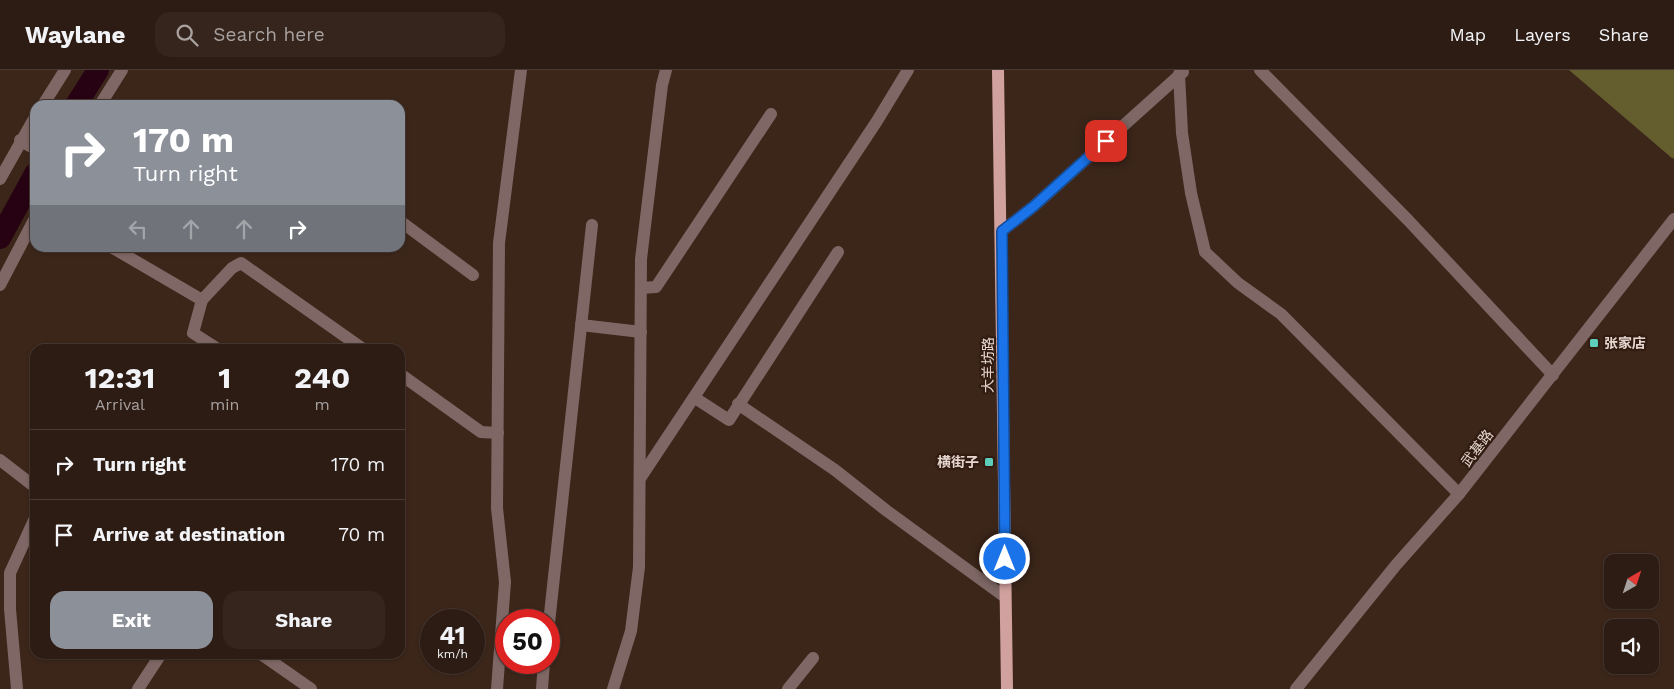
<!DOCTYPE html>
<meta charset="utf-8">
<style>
:root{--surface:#2d1c14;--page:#35251d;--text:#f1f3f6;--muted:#a7a1a0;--line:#483a34;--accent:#8c9099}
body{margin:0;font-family:"Work Sans","Noto Sans SC",sans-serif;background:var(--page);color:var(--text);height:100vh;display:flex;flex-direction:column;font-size:19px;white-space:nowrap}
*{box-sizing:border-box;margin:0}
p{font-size:16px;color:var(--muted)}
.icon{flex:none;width:28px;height:28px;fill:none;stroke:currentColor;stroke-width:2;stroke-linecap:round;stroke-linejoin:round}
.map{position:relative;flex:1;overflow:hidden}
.panel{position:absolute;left:30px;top:274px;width:375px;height:315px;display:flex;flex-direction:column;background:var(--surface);border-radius:15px;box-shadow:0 1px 4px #0004,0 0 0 1px var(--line)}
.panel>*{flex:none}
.guide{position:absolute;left:30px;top:30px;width:375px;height:152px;border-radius:15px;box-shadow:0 1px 4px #0004,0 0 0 1px var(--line);background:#8c9099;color:#fff;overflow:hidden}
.needle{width:32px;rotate:39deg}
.controls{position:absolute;left:1604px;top:484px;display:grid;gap:10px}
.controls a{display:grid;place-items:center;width:55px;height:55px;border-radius:10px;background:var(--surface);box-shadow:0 1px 4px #0004,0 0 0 1px var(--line);font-size:25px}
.speed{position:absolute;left:420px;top:539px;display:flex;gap:10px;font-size:25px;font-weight:700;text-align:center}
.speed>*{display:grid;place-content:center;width:65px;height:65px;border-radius:50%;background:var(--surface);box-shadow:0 1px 4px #0004,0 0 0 1px var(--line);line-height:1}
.speed small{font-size:12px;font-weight:400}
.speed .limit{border:8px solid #d22;background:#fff;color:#111}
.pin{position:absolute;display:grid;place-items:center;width:42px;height:42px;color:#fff;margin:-21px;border-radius:10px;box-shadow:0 2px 8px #0006}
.me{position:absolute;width:55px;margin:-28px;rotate:0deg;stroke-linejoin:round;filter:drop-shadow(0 0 4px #0008)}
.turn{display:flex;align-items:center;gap:18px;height:105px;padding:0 20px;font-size:22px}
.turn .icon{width:65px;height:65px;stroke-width:2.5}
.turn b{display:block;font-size:35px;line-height:42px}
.lanes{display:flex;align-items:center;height:48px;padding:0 20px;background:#0003;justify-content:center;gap:25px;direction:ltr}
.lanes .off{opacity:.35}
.eta{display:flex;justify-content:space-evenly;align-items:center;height:85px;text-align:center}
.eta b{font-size:30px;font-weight:700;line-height:35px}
.button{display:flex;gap:10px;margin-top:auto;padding:10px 20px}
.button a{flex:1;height:58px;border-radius:15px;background:var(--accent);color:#fff;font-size:20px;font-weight:700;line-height:58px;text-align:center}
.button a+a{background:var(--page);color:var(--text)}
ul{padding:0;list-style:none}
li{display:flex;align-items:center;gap:15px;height:70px;padding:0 20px;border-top:1px solid var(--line)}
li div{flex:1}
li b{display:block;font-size:19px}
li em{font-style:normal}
header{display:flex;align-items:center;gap:30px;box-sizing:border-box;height:70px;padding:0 25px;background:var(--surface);border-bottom:1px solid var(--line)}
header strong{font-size:24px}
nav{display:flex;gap:28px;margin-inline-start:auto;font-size:18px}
.search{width:350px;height:45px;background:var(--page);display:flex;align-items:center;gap:12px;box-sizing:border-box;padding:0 18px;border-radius:15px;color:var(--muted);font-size:19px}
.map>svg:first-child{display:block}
.forest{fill:#645e2e}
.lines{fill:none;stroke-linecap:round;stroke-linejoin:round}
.river{stroke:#270213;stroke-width:22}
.minor{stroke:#7e6765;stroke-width:12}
.major{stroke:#d0a19e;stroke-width:12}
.route-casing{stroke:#114b97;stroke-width:12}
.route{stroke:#1a73e8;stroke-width:9}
.poi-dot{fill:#5cceba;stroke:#321c11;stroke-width:2}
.labels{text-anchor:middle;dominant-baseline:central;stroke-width:4.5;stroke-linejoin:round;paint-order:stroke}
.poi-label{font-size:14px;font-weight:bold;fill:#e6d7d0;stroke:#321c11;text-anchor:start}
.street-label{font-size:14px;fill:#e6d7d0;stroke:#321c11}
</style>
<header>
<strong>Waylane</strong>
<div class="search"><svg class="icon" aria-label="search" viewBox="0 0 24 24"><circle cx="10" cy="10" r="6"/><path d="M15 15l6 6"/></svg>Search here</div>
<nav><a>Map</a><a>Layers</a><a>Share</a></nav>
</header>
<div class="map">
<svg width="1674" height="619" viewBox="0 0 1674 619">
<rect width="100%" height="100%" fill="#3c261a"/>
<path class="forest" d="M1569 0H1674V87L1673 89Z"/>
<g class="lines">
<g class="river">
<path d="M76 35 98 0"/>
<path d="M0 168 35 104"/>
</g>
<g class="minor">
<path d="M1260 0 1408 150 1553 305"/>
<path d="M1179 4 1182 63 1191 123 1205 182 1238 213 1281 244 1459 424"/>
<path d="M43 35 65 0"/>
<path d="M100 35 122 0"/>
<path d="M20 70 35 79"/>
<path d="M0 109 35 47"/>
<path d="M400 151 473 205"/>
<path d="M1002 161 1034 136 1183 2"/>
<path d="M113 178 202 230 232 198 241 193 363 279"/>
<path d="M0 215 35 148"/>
<path d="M641 218 656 217 771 44"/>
<path d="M202 230 193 263 218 279"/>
<path d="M581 255 641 262"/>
<path d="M400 304 481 362 498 363"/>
<path d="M695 328 729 350 838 182"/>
<path d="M738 334 835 400 887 441 1005 527"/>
<path d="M0 390 35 417"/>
<path d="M641 407 877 51 908 0"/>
<path d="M549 553 592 155"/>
<path d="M261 584 311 619"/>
<path d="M17 619 10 539V503L35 448"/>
<path d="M138 619 161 584"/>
<path d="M497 619 505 512 497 438 499 173 521 0"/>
<path d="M542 619 544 592"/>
<path d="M613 619 631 561 639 497 641 189 662 15 666 0"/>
<path d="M788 619 813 588"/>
<path d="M1296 619 1396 495 1459 424 1674 149"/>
</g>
<path class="major" d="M998 0 1007 619"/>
</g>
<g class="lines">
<defs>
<path id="route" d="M1005 489 1002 161 1034 136 1106 71"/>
</defs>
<use href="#route" class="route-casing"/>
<use href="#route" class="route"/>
</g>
<g class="poi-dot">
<rect x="1589" y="268" width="10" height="10" rx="2.5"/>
<rect x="984" y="387" width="10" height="10" rx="2.5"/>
</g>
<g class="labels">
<g class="poi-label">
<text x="1604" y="273">张家店</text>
<text x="979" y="392" text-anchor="end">横街子</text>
</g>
<g class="street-label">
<text transform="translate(988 295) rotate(-90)">大羊坊路</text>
<text transform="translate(1477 378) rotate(-52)">武基路</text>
</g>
</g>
</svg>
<div class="controls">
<a><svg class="needle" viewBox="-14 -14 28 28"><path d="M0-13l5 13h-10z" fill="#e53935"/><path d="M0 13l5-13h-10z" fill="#a7a1a0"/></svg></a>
<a><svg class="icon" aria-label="sound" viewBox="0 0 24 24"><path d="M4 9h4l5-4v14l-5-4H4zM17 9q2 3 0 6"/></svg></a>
</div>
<div class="speed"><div>41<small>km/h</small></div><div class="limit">50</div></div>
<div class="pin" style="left:1106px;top:71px;background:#d93025"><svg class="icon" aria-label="arrive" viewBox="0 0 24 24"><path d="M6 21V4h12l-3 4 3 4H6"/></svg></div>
<svg class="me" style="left:1005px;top:489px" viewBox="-20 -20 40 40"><circle r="17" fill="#1a73e8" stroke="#fff" stroke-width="3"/><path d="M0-11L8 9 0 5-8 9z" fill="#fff"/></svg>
<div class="guide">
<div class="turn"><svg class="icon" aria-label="right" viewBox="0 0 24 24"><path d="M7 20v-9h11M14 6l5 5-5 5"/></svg><div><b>170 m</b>Turn right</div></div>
<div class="lanes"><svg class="icon off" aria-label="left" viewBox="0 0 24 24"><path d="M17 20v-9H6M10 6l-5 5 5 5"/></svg><svg class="icon off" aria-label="ahead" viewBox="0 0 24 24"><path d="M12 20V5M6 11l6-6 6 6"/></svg><svg class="icon off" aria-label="ahead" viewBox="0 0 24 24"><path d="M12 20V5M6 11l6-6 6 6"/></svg><svg class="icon" aria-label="right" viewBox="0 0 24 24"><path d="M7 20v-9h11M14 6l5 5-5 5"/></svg></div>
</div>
<section class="panel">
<div class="eta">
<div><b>12:31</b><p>Arrival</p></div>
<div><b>1</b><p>min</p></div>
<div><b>240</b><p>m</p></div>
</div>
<ul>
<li><svg class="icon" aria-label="right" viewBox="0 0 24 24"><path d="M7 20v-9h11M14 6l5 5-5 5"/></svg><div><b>Turn right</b></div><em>170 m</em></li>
<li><svg class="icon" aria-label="arrive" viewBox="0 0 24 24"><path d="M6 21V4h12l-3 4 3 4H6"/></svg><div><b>Arrive at destination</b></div><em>70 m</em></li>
</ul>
<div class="button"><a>Exit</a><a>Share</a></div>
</section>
</div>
